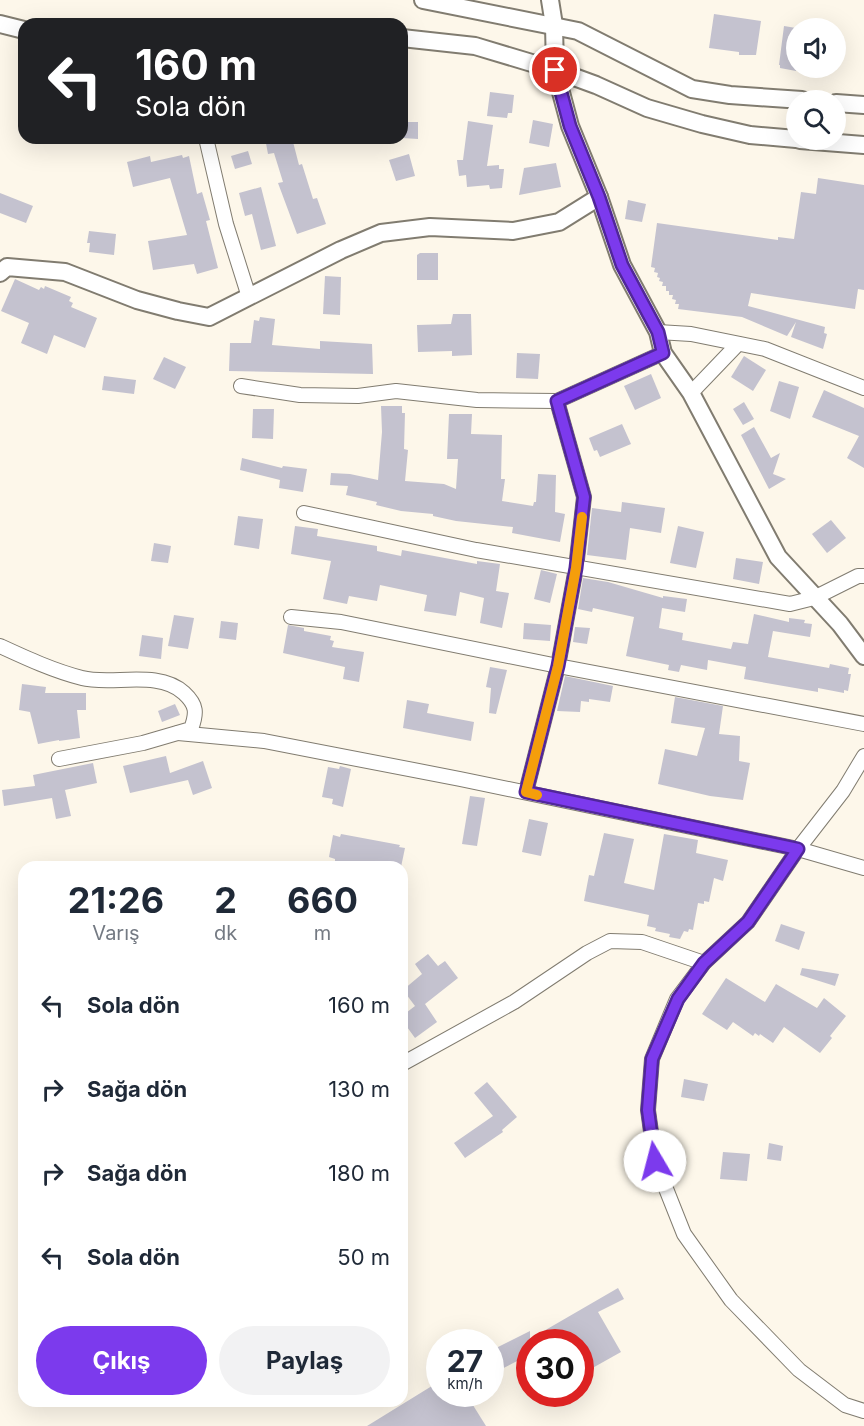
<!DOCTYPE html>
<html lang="tr">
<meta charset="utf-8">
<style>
:root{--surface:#fff;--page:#f2f2f3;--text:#1f2937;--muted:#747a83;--accent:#7c3aed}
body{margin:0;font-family:Inter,sans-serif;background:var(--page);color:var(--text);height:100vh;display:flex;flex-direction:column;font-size:22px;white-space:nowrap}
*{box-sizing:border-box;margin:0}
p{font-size:20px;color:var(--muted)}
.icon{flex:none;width:33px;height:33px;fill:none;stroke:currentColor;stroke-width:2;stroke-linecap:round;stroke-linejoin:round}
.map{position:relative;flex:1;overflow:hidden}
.details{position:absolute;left:18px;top:861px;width:390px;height:546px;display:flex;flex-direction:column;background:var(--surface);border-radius:18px;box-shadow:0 6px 24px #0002}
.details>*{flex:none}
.banner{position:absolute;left:18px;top:18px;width:390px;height:126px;border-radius:18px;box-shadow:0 6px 24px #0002;background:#202124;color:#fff;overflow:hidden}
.fabs{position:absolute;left:786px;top:18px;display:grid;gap:12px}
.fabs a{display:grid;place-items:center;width:60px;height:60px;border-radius:50%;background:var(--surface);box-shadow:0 6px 24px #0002;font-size:30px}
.speed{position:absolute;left:426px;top:1329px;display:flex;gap:12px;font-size:30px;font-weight:700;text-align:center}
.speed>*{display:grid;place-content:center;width:78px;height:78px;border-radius:50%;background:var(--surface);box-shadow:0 6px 24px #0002;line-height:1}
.speed small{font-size:15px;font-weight:400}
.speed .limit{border:9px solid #d22;background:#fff;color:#111}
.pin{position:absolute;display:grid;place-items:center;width:51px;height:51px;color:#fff;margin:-26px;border:3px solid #fff;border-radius:50%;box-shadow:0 2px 6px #0007}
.me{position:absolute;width:66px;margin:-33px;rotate:352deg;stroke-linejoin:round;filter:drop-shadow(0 0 4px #0008)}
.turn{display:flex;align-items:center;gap:21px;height:126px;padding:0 18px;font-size:27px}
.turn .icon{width:78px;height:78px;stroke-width:2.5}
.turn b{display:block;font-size:42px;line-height:51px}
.eta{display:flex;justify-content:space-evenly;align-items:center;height:102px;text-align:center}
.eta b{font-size:36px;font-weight:700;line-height:42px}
.action{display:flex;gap:12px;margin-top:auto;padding:12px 18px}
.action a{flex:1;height:69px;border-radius:36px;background:var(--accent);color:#fff;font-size:24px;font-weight:700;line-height:69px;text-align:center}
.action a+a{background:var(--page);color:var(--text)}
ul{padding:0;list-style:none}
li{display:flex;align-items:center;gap:18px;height:84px;padding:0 18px}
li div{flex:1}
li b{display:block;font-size:22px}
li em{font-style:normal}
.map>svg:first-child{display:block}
.building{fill:#c4c2cf}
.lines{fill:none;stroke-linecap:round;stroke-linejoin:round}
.minor-casing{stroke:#817c70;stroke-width:16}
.tertiary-casing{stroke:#817c70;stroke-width:20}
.minor{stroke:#fff;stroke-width:14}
.tertiary{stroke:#fff;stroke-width:16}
.route-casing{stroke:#51269a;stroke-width:15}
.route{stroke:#7c3aed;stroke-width:10}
.slow{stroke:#f59e0b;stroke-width:10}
</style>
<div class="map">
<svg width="864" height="1426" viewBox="0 0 864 1426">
<rect width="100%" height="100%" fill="#fdf7ea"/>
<g class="building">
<path d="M714 14 761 21 756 55H739V52L709 48Z"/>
<path d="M784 26 796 28V71L780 68V65H779Z"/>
<path d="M490 92 514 95 512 113H508L507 118 487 116Z"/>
<path d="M533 120 553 124 549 147 529 143Z"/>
<path d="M468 121 493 125 487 166 499 165V169H504L502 188 490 189 489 185 467 187 466 175 459 176 457 160H463Z"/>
<path d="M402 122H418V139L402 138Z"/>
<path d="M265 138H292L299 165 302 164 313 199 317 198 326 224 297 234 278 183 283 182 274 153 268 154Z"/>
<path d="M248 151 252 164 235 169 231 156Z"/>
<path d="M409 154 415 176 396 181 389 160Z"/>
<path d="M182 155 183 158 189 156 197 194 202 192 210 220 206 221 218 268 197 274 194 264 153 270 148 241 187 235 170 178 133 187 127 162 150 156 151 162Z"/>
<path d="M556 163 561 187 519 195 524 168Z"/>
<path d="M818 178 864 185V290L858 289 855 309 751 293 748 306 825 327 824 333 827 334 823 349 791 337 796 322 787 336 742 317 678 309 679 304H675L676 300 672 299 673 295H669V291H666V286H662L663 282 659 281 660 278 657 277 658 273 654 272 655 268 651 267 657 223 778 240V237L794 239 801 192 816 194Z"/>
<path d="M261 187 276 246 261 250 252 214 245 216 239 193Z"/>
<path d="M0 193 33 206 26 223 0 213Z"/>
<path d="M628 200 646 204 642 222 625 219Z"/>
<path d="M89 231 116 234 114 255 89 252 90 243H87Z"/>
<path d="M420 253H438V280H417V255Z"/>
<path d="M325 276 341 277 340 315 323 314Z"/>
<path d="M15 279 39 290 41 287 44 289 45 286 71 297 69 301 73 303 71 307 97 318 85 348 54 335 47 354 21 343 29 323 1 311Z"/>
<path d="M453 314H471L472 355 452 356V351L418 352 417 325 451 324Z"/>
<path d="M260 317 275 319 272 345 320 349V341L372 344 373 374 229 371 230 343H251L254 320 259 321Z"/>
<path d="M517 353 540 354 538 379 516 378Z"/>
<path d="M744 356 766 370 753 391 731 377Z"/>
<path d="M164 357 186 367 175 389 153 379Z"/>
<path d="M651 374 661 398 635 410 624 386Z"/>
<path d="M104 376 136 380 134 394 102 390Z"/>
<path d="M779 381 799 387 790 419 770 411Z"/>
<path d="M824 390 864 408V468L847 458 859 436 812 417Z"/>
<path d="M744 402 754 419 743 425 733 409Z"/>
<path d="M381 406H402V413H405L404 449 408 450 405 481 444 484 456 489 458 459H447L449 414H472L471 434 502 435 501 479H505L502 501 533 506 534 502H536L538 474 556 475 555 512 565 514 560 542 512 533 513 527 456 521 433 516V514L401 511 376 505 377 502 346 495 348 486 330 485 331 473 350 474 378 480 382 432Z"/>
<path d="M253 409H274L273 439 252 438Z"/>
<path d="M622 424 631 444 600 457 597 450 594 451 589 438Z"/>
<path d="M754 427 771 458 780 453 773 474 786 479 769 489 741 435Z"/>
<path d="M242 458 282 468 283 466 307 469 303 492 279 488 280 480 240 470Z"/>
<path d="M622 502 665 508 661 533 630 528 626 560 587 555 592 508 621 512Z"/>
<path d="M238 516 263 519 259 549 234 545Z"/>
<path d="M831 520 846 538 827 553 812 534Z"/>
<path d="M295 526 318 529 317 536 377 546V551L401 556 402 550 477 564V561L500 564 496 591 509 593 502 628 480 623 484 598 460 592 456 616 424 611 427 595 380 585 377 601 349 596 347 604 323 599 331 561 291 554Z"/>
<path d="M678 526 704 532 696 568 670 563Z"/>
<path d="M154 543 171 546 168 563 151 561Z"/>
<path d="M736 558 763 562 759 584 733 579Z"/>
<path d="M541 570 557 574 550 603 534 599Z"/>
<path d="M583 578 608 582 663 598V596L687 599 685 612 662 608 659 628 683 633 682 640 731 649 733 642 748 644 754 614 789 622V618L805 620 804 623 812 624 810 637 773 631 768 657 829 668 830 664 849 668 848 674H851L848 691 844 690V693L818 688V692L744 679 746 667 708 660 707 670 681 665 679 672 668 670 669 665 626 656 634 617 593 608 592 612 578 609Z"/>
<path d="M174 615 194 618 188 649 168 646Z"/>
<path d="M221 621 238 623 236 640 219 638Z"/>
<path d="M524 623 551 625 550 641 523 639Z"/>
<path d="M288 625 304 628V631L331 636 330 640 334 641 332 647 364 652 359 682 343 679 345 667 283 653Z"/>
<path d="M575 627 590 628 587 644 573 642Z"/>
<path d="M142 635 163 638 161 659 139 656Z"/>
<path d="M490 667 507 670 496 714 489 713 491 688 486 687Z"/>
<path d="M565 676 613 686 610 702 589 699V702L581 701 580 712 557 711Z"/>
<path d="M22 684 46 687 45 693H86V710H77L80 738 59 741V740L38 744 30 712 19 710Z"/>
<path d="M675 697 723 706 719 734 740 736 739 761 750 763 743 800 710 796 658 784 665 749 697 756 705 728 671 723Z"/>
<path d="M407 700 429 704 427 713 474 722 471 741 403 728Z"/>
<path d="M175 704 180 715 162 722 158 711Z"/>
<path d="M166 756 170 773 203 761 212 788 193 795 188 780 130 793 123 766Z"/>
<path d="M93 763 97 783 65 790 71 816 56 819 52 798 4 806 2 790 35 786 33 775Z"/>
<path d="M340 766 351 769 343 807 332 804 333 799 322 797 328 767 339 769Z"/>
<path d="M470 796 485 798 477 846 462 844Z"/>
<path d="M529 819 548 823 541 856 522 852Z"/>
<path d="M604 833 634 839 624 883 654 890 664 834 698 840 696 853 728 860 723 881 714 878 709 902 704 901V904L698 903 693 930 689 929 688 932 684 931 680 939 669 937 670 934 655 931 656 928 647 926 649 915 584 901 589 875 594 876Z"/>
<path d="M341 834 400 845 399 847 405 848 401 867H360L335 862V859L329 857 333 835 340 837Z"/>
<path d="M781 924 805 932 799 950 775 941Z"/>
<path d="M428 954 438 966 445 961 458 978 425 1004 437 1022 415 1038 402 1020V1016L415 1006 403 990 422 974 415 964Z"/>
<path d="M802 968 839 974 835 986 800 975Z"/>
<path d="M726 978 765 1002 776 984 817 1008 824 998 846 1016 830 1036 832 1038 820 1053 784 1027 773 1043 760 1034 759 1036 755 1033 753 1036 733 1022 727 1030 702 1014Z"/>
<path d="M684 1079 708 1084 704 1101 681 1097Z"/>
<path d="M487 1082 517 1117 502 1130 503 1132 465 1158 454 1143 493 1116 474 1093Z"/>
<path d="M769 1143 783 1146 781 1161 767 1159Z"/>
<path d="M723 1152 750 1154 747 1181 720 1179Z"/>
<path d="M618 1288 624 1299 598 1312 621 1352 580 1375V1342H530V1351L519 1356 521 1359 490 1375V1351L530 1331V1339Z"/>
<path d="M440 1381V1394H466L486 1426H367Z"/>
</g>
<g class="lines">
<defs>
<g id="minor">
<path d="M206 138 226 224 249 297"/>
<path d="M658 332 691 334 765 349 864 388"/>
<path d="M241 386 300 395 358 396 396 391 477 400 557 401 663 353"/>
<path d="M691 393 738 344"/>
<path d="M304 513 476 550 790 604 814 598 858 576H864"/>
<path d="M291 617 341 622 558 666 864 724"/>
<path d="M0 646C26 658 54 671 82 678 111 686 158 669 184 693 197 705 197 713 191 729L143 743 59 759"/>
<path d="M178 733 264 741 460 779 798 849 864 868"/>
<path d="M864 756 843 791 798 849 748 922 704 963 677 999 652 1059 648 1110 655 1161 684 1234 731 1300 799 1370 845 1405 864 1411"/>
<path d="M526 792 558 666 576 568 584 497 557 401"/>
<path d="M402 1064 514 1002 587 953 610 941 642 942 704 963"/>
</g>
<g id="tertiary">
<path d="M423 0 578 31 692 89 730 95 802 100"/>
<path d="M550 0 554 25 555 70 570 126 599 197 622 265 658 332 663 353 691 393 778 557 840 624 864 656"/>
<path d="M0 24 24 30"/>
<path d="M402 38 475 46 555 70 596 85 647 108 702 124 750 135 796 139"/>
<path d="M836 103 864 105"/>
<path d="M800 140 864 145"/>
<path d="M0 273 7 267 65 272 137 300 178 311 209 317 341 250 381 233 430 227 513 231 559 222 599 197"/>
</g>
</defs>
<use href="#minor" class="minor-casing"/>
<use href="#tertiary" class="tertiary-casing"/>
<use href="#minor" class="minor"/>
<use href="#tertiary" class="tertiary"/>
</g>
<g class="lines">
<defs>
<path id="route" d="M555 70 570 126 599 197 622 265 658 332 663 353 557 401 584 497 576 568 558 666 526 792 798 849 748 922 704 963 678 999 652 1059 648 1110 655 1161"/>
</defs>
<use href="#route" class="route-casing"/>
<use href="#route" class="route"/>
<path class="slow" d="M537 795 526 792 558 666 576 568 582 517"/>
</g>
</svg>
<div class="fabs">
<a><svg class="icon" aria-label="sound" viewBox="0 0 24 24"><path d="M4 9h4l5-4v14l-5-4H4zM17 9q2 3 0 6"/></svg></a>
<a><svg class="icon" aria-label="search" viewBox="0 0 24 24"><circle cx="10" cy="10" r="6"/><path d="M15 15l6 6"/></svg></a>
</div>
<div class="speed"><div>27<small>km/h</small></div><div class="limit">30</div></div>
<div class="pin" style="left:555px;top:70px;background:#d93025"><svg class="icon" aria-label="arrive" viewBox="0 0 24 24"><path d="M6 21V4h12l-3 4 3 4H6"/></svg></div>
<svg class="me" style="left:655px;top:1161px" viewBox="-20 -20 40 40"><circle r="19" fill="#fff"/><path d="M0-13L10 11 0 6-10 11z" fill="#7c3aed"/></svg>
<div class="banner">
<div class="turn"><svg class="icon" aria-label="left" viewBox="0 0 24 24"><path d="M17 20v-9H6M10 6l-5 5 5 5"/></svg><div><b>160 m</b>Sola dön</div></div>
</div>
<section class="details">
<div class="eta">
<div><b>21:26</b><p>Varış</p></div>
<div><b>2</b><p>dk</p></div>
<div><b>660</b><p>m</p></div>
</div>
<ul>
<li><svg class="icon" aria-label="left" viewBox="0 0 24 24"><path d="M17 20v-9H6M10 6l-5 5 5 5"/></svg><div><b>Sola dön</b></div><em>160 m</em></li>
<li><svg class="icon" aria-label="right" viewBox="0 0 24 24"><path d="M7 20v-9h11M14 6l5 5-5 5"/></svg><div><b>Sağa dön</b></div><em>130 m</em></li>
<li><svg class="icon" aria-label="right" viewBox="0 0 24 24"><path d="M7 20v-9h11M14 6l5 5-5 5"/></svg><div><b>Sağa dön</b></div><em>180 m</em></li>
<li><svg class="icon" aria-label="left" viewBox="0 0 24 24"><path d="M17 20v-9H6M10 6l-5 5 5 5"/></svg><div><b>Sola dön</b></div><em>50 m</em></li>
</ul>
<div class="action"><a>Çıkış</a><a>Paylaş</a></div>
</section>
</div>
